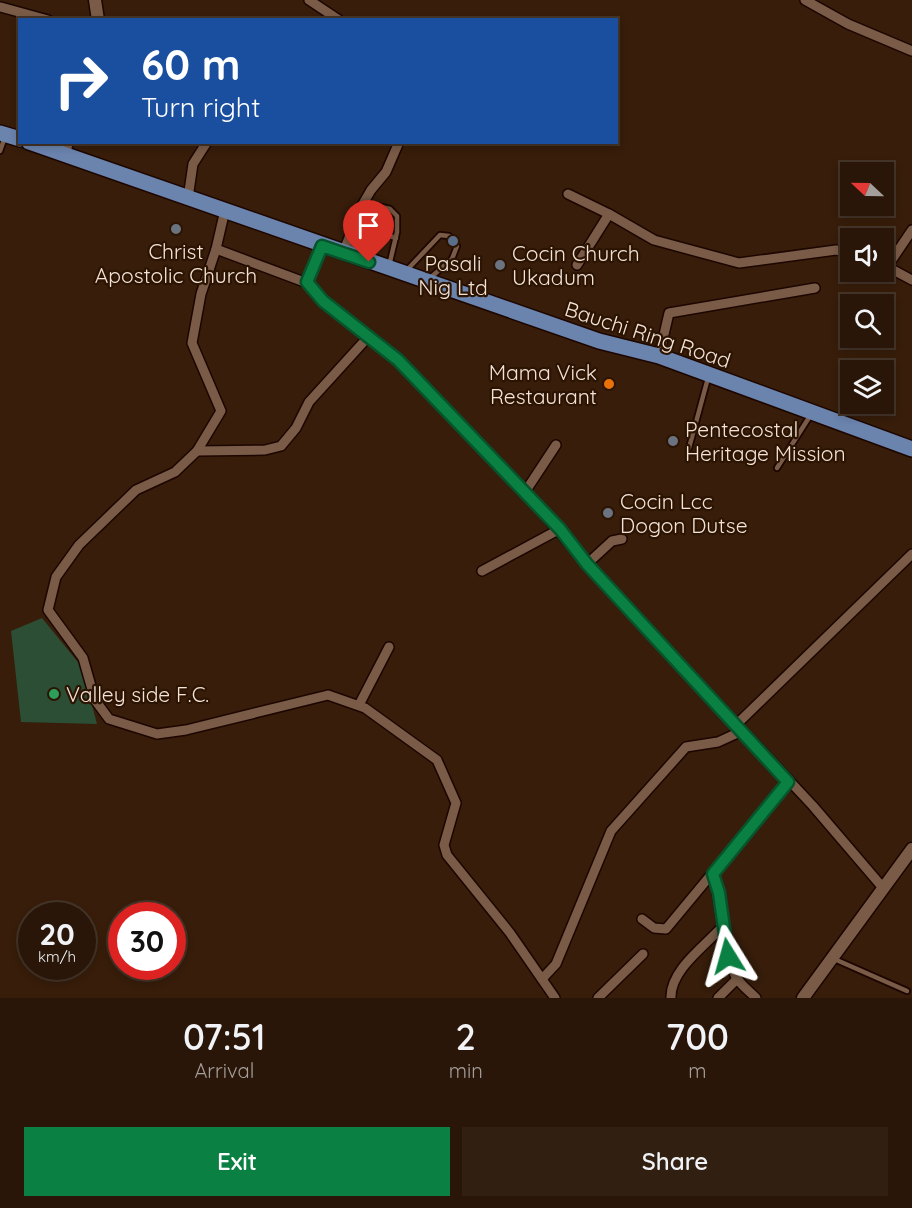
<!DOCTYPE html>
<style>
:root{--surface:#291608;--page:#311f12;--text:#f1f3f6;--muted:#a59f9c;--line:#453529;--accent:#0b8043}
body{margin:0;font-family:Quicksand,sans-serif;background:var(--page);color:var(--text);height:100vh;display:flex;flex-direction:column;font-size:22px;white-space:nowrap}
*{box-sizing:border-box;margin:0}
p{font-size:20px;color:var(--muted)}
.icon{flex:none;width:33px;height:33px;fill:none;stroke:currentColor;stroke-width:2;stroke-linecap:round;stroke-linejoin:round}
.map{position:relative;height:998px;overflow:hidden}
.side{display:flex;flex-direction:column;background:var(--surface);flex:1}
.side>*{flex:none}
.banner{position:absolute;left:18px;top:18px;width:600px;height:126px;border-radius:0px;box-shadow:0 3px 9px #0003,0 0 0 2px var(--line);background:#1a4fa0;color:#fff;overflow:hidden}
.needle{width:39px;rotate:292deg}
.fabs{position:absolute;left:840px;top:162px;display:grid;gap:12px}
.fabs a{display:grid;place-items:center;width:54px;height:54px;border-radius:0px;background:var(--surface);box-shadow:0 3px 9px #0003,0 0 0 2px var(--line);font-size:30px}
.speed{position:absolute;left:18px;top:902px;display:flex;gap:12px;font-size:30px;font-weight:700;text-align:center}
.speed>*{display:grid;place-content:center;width:78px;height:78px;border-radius:50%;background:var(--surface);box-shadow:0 3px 9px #0003,0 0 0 2px var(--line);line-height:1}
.speed small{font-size:15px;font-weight:400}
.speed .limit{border:9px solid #d22;background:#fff;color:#111}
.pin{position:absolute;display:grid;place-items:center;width:51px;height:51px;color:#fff;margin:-62px -26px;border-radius:50% 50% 50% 0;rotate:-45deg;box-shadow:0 0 6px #0007}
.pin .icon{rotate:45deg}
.me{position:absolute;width:66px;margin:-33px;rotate:352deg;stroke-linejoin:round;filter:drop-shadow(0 0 4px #0008)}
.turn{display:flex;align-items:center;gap:21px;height:126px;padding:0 24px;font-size:27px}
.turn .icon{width:78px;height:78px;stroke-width:2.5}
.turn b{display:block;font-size:42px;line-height:51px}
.eta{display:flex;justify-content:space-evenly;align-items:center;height:102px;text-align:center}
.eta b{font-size:36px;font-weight:600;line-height:42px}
.button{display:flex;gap:12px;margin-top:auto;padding:12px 24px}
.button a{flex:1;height:69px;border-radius:0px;background:var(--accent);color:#fff;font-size:24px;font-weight:600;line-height:69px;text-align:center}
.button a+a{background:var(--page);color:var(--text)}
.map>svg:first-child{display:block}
.green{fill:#2b4e35}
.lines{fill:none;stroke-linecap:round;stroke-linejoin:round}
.service-casing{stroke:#1d0600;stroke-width:8}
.minor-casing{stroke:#1d0600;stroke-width:12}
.tertiary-casing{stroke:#1d0600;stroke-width:15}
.primary-casing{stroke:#1d0600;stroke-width:18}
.service{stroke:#795b47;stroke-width:4.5}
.minor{stroke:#795b47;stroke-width:9}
.tertiary{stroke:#795b47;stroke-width:12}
.primary{stroke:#6b84ae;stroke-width:15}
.route-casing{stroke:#07532c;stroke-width:15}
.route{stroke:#0b8043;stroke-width:10}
.worship-dot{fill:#6b7280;stroke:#2c1402;stroke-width:2}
.service-dot{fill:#5c6f8a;stroke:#2c1402;stroke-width:2}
.food-dot{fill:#e8710a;stroke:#2c1402;stroke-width:2}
.leisure-dot{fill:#2e9e5b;stroke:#2c1402;stroke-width:2}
.labels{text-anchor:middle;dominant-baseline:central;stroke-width:4.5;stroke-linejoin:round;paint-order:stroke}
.poi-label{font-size:21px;fill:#f4e2d6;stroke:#2c1402;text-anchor:start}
.street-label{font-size:21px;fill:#f4e2d6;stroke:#2c1402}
</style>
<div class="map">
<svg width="912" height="998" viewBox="0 0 912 998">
<rect width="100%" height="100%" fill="#371d0a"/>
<path class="green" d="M42 618 82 667 97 724 21 722 11 631Z"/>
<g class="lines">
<defs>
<g id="service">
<path d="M0 151 5 137"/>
<path d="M361 227 396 238"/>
<path d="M351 251 368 210 373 205 390 209 397 216V232L389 266"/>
<path d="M406 271 440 235 449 236 457 246 452 259 430 278"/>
<path d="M689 448 708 378"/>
<path d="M777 468 810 416"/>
<path d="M832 958 907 991"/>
</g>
<g id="minor">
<path d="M309 0 339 20"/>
<path d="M805 0 848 24 912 51"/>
<path d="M1 7 48 20"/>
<path d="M568 194 609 214 654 240 739 263 836 250 850 253"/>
<path d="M188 198 193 164 207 142"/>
<path d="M225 210 216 249 201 294 192 343 221 411 197 451 175 472 136 490 79 545 56 577 48 610 83 658 95 700 109 719 157 734 186 730 328 695 365 708 437 760 456 803 444 845 447 855 510 933 555 998"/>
<path d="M322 246 307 283 323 301 398 359 525 492 587 564 813 806 884 889"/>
<path d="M216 249 307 283"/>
<path d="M343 253 360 209 371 190 386 172 399 142"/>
<path d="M577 265 609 214"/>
<path d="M884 265 912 280"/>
<path d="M887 267 912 230"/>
<path d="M659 356 669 313 815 288"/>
<path d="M197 451 265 450 281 446 296 428 309 402 369 336"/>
<path d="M525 492 556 445"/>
<path d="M587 564 612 541 622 539"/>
<path d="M482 571 560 529"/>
<path d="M359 705 389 647"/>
<path d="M736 725 912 554"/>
<path d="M713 874C723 907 720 946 736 977 741 985 749 991 756 998"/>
<path d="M642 919 654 928 666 929 788 782"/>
<path d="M542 979 556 964 611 831 686 747 718 742 742 731"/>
<path d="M598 998 643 954"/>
<path d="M671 998C670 970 705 946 723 926"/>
<path d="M718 998 737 979"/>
</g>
<g id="tertiary">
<path d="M95 0 98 20"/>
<path d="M64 154 67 142"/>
<path d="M803 998 912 849"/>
</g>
<g id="primary">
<path d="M0 133 20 139"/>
<path d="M29 142 599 341 659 356 912 449"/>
</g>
</defs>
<use href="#service" class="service-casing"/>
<use href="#minor" class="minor-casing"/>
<use href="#tertiary" class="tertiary-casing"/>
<use href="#primary" class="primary-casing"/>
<use href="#service" class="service"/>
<use href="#minor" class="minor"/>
<use href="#tertiary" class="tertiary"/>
<use href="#primary" class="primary"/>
</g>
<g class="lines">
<defs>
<path id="route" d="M369 262 322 246 307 282 323 301 398 360 560 529 587 564 788 782 713 874 719 893 728 956"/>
</defs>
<use href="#route" class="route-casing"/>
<use href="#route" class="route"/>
</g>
<g class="worship-dot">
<circle cx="176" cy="229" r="6"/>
<circle cx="500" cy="265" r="6"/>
<circle cx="673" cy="441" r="6"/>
<circle cx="608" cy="513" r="6"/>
</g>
<circle class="service-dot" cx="453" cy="241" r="6"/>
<circle class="food-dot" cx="609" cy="384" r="6"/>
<circle class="leisure-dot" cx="54" cy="694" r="6"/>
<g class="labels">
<g class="poi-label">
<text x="176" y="251" text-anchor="middle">Christ<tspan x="176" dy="24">Apostolic Church</tspan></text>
<text x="512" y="253">Cocin Church<tspan x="512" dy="24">Ukadum</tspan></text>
<text x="453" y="263" text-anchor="middle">Pasali<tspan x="453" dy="24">Nig Ltd</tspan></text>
<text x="597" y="372" text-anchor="end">Mama Vick<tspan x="597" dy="24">Restaurant</tspan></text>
<text x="685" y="429">Pentecostal<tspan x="685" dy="24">Heritage Mission</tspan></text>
<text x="620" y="501">Cocin Lcc<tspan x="620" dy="24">Dogon Dutse</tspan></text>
<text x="66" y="694">Valley side F.C.</text>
</g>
<g class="street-label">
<text transform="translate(648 334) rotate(18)">Bauchi Ring Road</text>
</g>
</g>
</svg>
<div class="fabs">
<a><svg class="needle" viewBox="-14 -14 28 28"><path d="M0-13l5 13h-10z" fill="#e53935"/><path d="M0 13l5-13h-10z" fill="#a59f9c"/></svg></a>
<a><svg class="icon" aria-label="sound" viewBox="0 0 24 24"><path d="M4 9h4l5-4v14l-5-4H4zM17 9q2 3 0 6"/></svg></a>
<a><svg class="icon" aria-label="search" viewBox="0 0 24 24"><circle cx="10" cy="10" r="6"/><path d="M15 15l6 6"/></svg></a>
<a><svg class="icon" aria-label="layers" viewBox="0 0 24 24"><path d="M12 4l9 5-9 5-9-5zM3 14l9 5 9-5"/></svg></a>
</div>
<div class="speed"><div>20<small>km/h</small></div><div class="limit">30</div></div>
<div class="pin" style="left:369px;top:262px;background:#d93025"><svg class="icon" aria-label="arrive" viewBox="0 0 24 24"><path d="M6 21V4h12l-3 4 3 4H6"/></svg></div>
<svg class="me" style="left:728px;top:956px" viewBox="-20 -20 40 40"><path d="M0-17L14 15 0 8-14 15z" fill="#0b8043" stroke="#fff" stroke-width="4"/></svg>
<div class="banner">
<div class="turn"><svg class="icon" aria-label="right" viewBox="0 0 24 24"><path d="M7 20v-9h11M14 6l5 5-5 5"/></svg><div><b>60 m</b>Turn right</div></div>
</div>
</div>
<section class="side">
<div class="eta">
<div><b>07:51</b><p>Arrival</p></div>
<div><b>2</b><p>min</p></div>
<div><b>700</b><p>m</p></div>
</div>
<div class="button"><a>Exit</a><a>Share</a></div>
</section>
